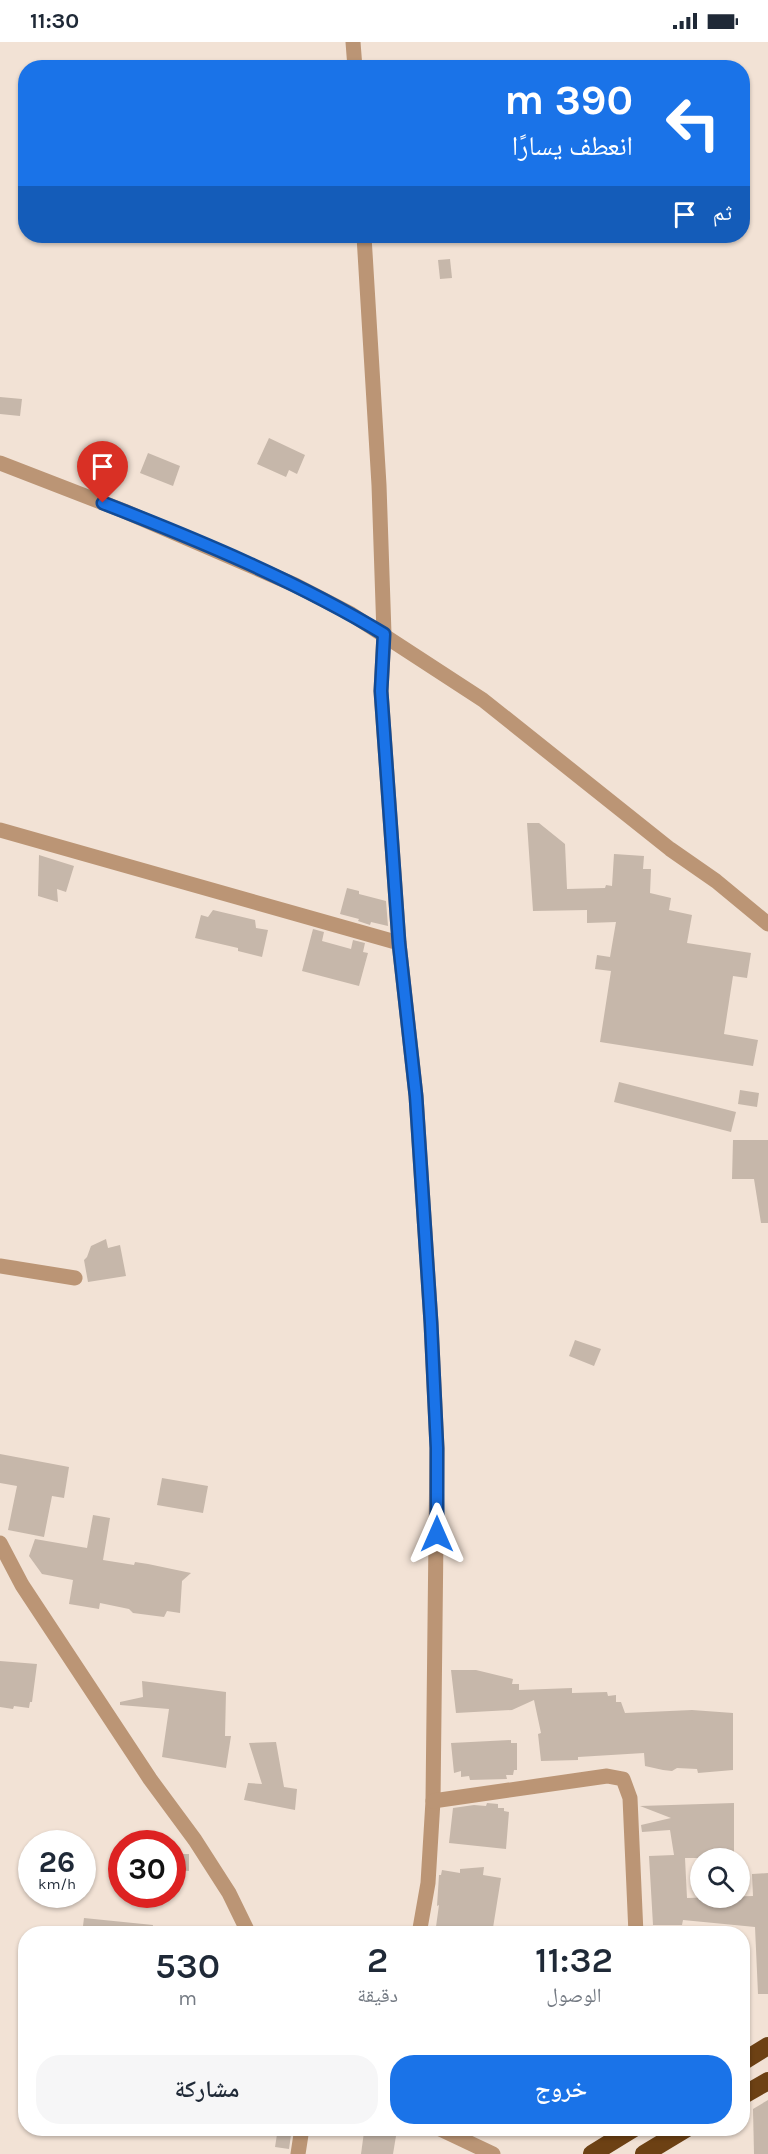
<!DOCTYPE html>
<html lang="ar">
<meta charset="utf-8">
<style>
:root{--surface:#fff;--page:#f6f6f7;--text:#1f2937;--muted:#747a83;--accent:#1a73e8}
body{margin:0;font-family:Karla,"Noto Naskh Arabic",sans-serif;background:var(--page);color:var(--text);direction:rtl;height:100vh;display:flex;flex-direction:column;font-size:22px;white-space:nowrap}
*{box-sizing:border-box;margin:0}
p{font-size:20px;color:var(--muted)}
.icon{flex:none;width:33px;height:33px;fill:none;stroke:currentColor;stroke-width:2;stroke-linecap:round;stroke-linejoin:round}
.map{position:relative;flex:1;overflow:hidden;direction:ltr}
.sheet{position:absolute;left:18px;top:1884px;width:732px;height:210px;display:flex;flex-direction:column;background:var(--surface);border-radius:24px;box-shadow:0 2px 4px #0004;direction:rtl}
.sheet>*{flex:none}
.hud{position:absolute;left:18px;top:18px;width:732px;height:183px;border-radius:24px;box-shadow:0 2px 4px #0004;direction:rtl;background:#1a73e8;color:#fff;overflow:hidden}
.controls{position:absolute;left:690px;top:1806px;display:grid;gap:12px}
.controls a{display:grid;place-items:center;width:60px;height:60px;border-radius:50%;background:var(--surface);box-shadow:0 2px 4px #0004;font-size:30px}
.speed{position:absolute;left:18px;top:1788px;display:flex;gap:12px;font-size:30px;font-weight:700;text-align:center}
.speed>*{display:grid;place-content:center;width:78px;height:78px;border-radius:50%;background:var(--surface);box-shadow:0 2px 4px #0004;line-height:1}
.speed small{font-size:15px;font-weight:400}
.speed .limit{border:9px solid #d22;background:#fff;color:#111}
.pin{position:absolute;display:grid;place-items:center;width:51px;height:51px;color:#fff;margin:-62px -26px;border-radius:50% 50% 50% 0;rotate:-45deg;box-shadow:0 0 6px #0007}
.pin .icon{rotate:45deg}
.me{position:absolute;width:66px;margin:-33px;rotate:0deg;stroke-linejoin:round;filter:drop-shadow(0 0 4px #0008)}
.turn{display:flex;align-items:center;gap:21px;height:126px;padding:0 18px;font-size:27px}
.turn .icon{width:78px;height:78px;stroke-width:2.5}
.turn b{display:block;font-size:42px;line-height:51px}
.then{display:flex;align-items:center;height:57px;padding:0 18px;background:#0003;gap:12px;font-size:22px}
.eta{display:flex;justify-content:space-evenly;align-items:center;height:102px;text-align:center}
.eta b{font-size:36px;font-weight:600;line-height:42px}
.button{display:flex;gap:12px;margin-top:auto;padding:12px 18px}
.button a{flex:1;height:69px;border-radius:24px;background:var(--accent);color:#fff;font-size:24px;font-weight:600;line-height:69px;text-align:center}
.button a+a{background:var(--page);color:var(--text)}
.status{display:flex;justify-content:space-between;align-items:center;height:42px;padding:0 30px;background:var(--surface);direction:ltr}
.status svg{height:16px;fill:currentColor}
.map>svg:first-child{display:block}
.building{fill:#c6b7aa}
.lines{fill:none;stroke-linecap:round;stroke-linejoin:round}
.minor{stroke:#bb9575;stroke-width:15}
.highway{stroke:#6d4114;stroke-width:18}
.route-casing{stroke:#114b97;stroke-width:15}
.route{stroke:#1a73e8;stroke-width:10}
</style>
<div class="status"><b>11:30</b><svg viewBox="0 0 49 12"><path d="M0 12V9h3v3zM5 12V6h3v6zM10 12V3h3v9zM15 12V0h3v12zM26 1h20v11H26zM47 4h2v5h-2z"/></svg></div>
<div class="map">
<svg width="768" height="2112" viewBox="0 0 768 2112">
<rect width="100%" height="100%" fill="#f2e2d5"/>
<g class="building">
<path d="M450 217 452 236 440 237 438 218Z"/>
<path d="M0 355 22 357 20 374 0 372Z"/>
<path d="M269 396 305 413 297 432 289 428 286 435 257 422Z"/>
<path d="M148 411 180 424 173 444 140 431Z"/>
<path d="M527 781H539L565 802 567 847 605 846 606 843 612 844 614 812 644 814 643 827H651L650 851 671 856 669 868 692 873 687 901 751 911 747 936 733 934 724 992 758 998 753 1024 600 1000 611 929 595 927 597 913 610 915 616 880 587 881V868L533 869Z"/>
<path d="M39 813 74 824 66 850 57 847 58 860 38 854Z"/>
<path d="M347 846 359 849V852L386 859 388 884 371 880 370 883 358 879 359 877 340 872Z"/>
<path d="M213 868 255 878 256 886 268 888 262 915 238 909V906L195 896 201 873 208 875Z"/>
<path d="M313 887 324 890 322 899 351 907 353 898 365 901 363 910 368 911 359 944 302 929Z"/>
<path d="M619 1040 736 1070 731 1090 614 1060Z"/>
<path d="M740 1048 759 1051 757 1065 738 1062Z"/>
<path d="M733 1098H768V1181H761L754 1137H732Z"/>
<path d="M106 1197 108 1206 120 1203 126 1234 88 1240 84 1218 87 1215 91 1204Z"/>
<path d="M575 1298 601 1307 594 1324 569 1314Z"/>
<path d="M0 1412 69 1425 64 1456 52 1454 44 1495 8 1488 17 1444 0 1441Z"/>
<path d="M162 1436 208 1444 203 1471 157 1463Z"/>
<path d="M93 1473 110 1476 103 1518 134 1523 135 1520 148 1522 191 1531 182 1539 180 1571 167 1569 164 1575 133 1571 129 1567 100 1561 99 1567 69 1562 73 1538 42 1532 29 1514 35 1497 87 1506Z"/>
<path d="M0 1619 37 1622 32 1660H30L29 1666 14 1664 13 1667 0 1665Z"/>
<path d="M451 1628H476L513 1637 512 1642H519V1648L572 1646V1651L607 1650 608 1654 616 1653V1660H621L625 1671 692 1668 733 1671V1728L698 1731 697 1727 677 1726 672 1729 663 1728 645 1724 644 1711 578 1715V1718L541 1719 538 1692 541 1691 534 1658 512 1668 456 1671Z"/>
<path d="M142 1639 226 1650 225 1694H231L226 1726 162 1715 169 1667 120 1663V1660L143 1655Z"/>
<path d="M511 1698V1701H517V1728H514L513 1733H506L507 1737 470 1738 469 1734 461 1735V1729L454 1731 451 1701Z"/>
<path d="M276 1700 284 1745 297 1747 295 1768 244 1758 248 1741 262 1742 249 1701Z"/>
<path d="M487 1761 498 1762V1766H504V1769L509 1770 506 1807 449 1801 453 1766 474 1763 486 1764Z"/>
<path d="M734 1761V1816H685L687 1856 753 1854 752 1832 768 1831V1952H758L755 1885 683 1878 682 1883H653L649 1814 674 1813 670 1788 642 1790 641 1783 671 1776 640 1764Z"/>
<path d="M172 1812H189V1829L172 1828Z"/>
<path d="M484 1825 483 1833 501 1836 492 1892H435L439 1863 437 1864 439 1833H441L442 1828 460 1831V1827Z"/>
<path d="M84 1876 153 1883 152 1892H82Z"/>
<path d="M768 2058V2112H754L753 2067Z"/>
<path d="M278 2086H292L289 2107 275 2105Z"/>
<path d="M364 2090 396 2094 393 2112H361Z"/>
</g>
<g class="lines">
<g class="minor">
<path d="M353 0 355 26"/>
<path d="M364 194 379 443 384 592 381 649 399 901 416 1054 431 1281 437 1406 433 1759 428 1841 419 1892"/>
<path d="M0 421 124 469 295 543 351 572 483 658 670 807 716 839 768 882"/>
<path d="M0 788 399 901"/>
<path d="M0 1224 75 1236"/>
<path d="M0 1501 22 1543 150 1737 195 1798 229 1851 249 1892"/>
<path d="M433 1759 607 1734 623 1737 630 1756 636 1892"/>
<path d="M438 2086 493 2112"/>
<path d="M298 2112 302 2086"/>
</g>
<g class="highway">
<path d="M742 2020 768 2004"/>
<path d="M742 2054 768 2039"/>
<path d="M592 2112 634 2086"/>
<path d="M644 2112 687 2086"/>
</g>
</g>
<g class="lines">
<defs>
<path id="route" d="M103 461C198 498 297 539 384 592L381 649 399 901 416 1054 431 1281 437 1406V1492"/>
</defs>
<use href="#route" class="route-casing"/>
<use href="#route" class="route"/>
</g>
</svg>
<div class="controls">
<a><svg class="icon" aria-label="search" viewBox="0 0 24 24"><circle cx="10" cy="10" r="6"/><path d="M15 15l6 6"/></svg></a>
</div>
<div class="speed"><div>26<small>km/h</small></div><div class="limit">30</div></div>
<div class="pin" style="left:103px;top:461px;background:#d93025"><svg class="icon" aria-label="arrive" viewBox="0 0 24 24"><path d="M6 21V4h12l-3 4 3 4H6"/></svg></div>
<svg class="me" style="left:437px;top:1492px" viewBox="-20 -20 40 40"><path d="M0-17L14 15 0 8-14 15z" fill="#1a73e8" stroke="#fff" stroke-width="4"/></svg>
<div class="hud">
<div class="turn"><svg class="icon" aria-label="left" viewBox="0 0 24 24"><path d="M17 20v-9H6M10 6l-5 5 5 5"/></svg><div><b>390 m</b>انعطف يسارًا</div></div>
<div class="then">ثم<svg class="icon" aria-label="arrive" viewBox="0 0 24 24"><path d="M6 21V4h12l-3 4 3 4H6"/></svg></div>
</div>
<section class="sheet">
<div class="eta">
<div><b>11:32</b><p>الوصول</p></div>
<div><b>2</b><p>دقيقة</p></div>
<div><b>530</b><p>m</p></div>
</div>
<div class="button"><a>خروج</a><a>مشاركة</a></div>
</section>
</div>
